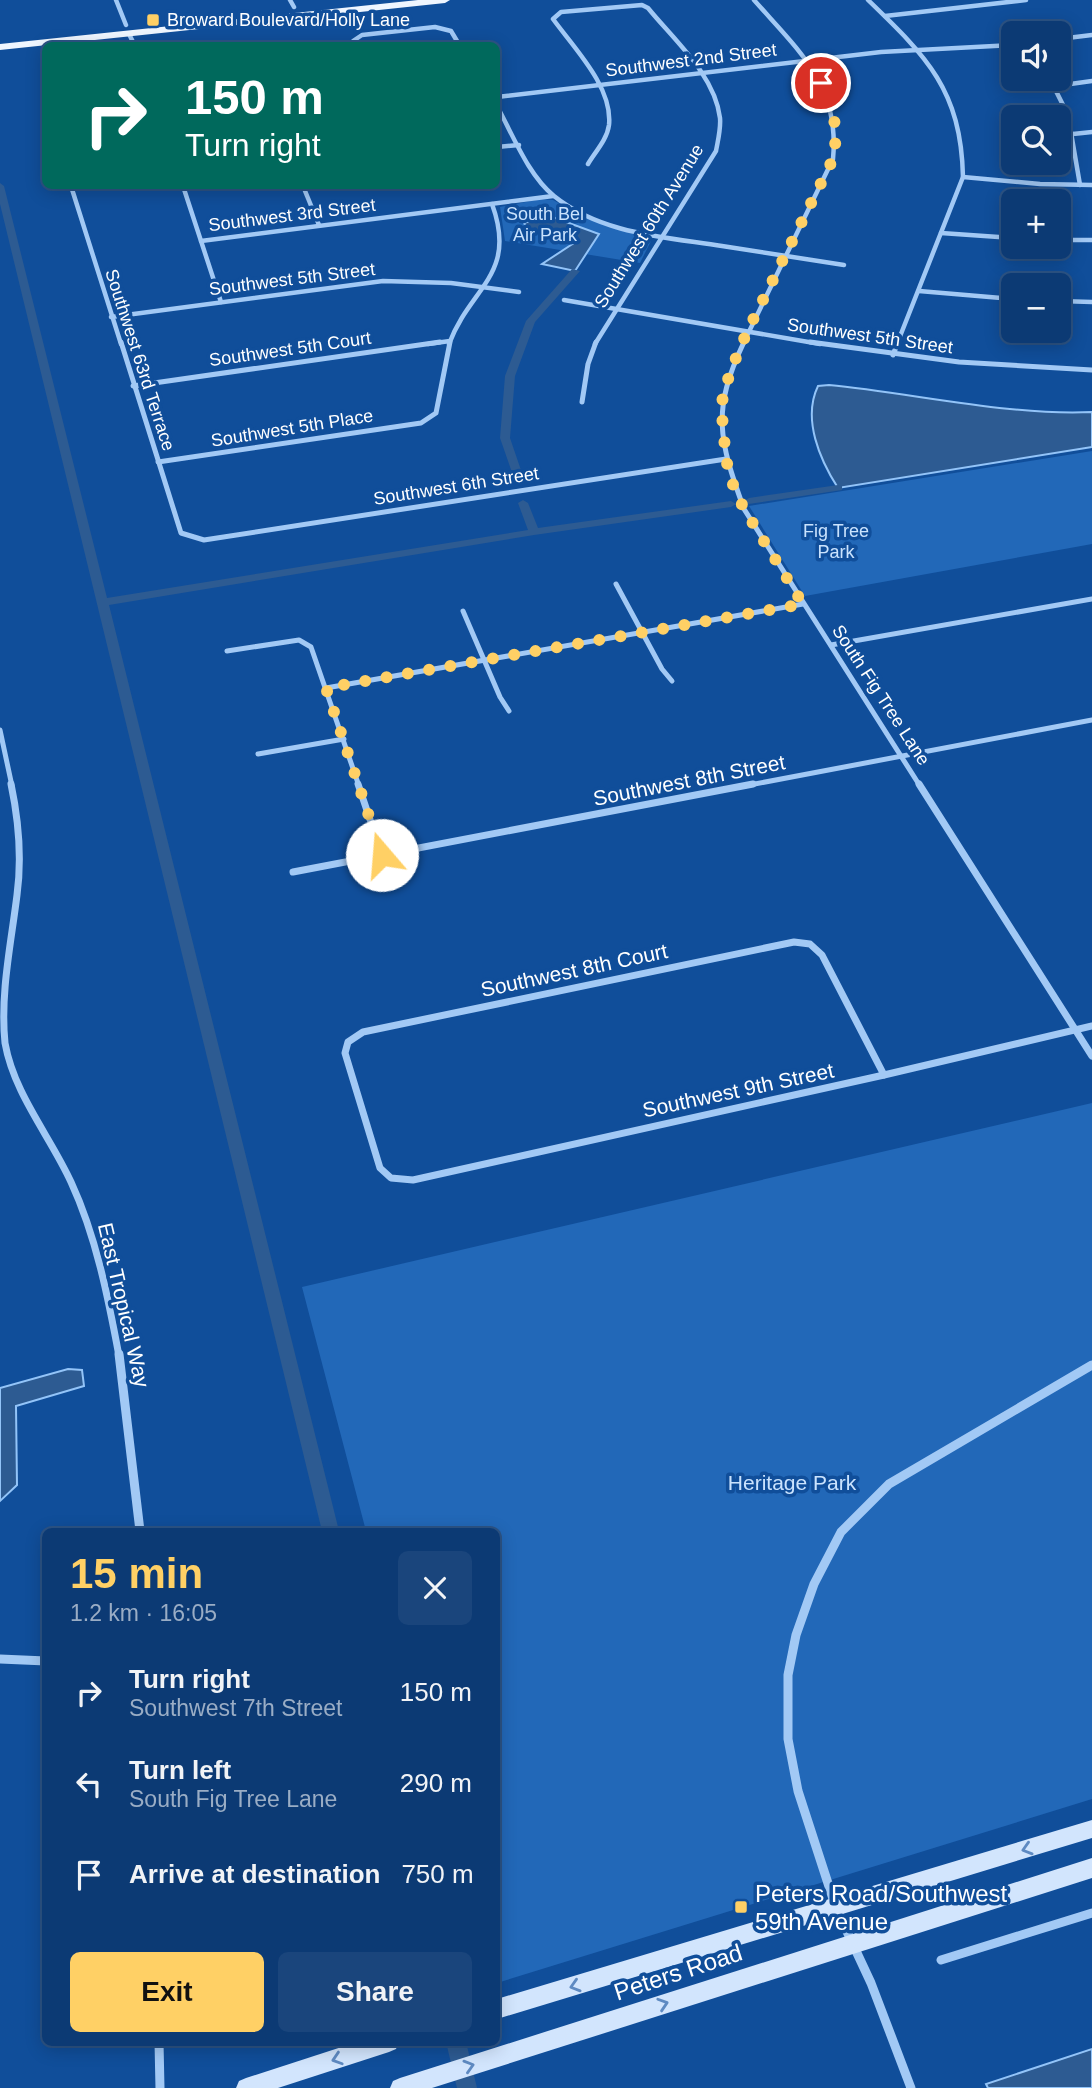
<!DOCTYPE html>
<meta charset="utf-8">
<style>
:root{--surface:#0c3a74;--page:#1a457c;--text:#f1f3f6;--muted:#9aadc5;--line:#2c5486;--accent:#ffd065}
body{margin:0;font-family:Helvetica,sans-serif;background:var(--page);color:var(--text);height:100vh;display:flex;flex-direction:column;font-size:26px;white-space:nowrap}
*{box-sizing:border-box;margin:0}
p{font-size:23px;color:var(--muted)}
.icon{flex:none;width:38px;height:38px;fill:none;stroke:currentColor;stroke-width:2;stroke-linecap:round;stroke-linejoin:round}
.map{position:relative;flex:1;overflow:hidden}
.details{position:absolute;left:42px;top:1528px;width:458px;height:518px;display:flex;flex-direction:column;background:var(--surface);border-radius:10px;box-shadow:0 4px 18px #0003,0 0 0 2px var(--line)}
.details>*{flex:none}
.top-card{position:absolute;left:42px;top:42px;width:458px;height:147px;border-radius:10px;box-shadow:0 4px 18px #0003,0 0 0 2px var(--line);background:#00695c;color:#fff;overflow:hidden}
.tools{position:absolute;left:1001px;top:21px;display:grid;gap:14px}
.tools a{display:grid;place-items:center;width:70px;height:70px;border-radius:10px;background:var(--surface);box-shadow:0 4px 18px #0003,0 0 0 2px var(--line);font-size:35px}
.pin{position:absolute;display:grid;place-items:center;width:60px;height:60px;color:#fff;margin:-30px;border:4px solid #fff;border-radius:50%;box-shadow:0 2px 7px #0007}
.me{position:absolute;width:77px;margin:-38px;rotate:342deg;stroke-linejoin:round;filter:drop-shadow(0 0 5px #0008)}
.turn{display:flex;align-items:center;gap:24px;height:147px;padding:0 28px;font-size:32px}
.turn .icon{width:91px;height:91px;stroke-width:2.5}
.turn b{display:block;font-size:49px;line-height:60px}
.round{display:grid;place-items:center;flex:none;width:74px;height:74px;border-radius:10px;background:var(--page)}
.summary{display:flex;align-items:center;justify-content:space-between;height:119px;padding:0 28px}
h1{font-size:42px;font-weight:600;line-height:52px;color:var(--accent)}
.button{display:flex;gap:14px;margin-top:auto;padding:14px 28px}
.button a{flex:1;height:80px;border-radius:10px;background:var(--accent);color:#111;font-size:28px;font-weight:600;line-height:80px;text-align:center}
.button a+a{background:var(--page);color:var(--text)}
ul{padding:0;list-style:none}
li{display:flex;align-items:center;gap:21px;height:91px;padding:0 28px}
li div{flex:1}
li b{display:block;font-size:26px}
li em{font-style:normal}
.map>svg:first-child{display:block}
.green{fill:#2268b8}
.water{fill:#2d5b92;stroke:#93c4f8;stroke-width:2}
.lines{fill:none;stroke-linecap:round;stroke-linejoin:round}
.canal{fill:#2d5b92;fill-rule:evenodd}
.street-far3{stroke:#a2c9f5;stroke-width:4.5}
.street-far2{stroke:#a2c9f5;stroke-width:5}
.street-far1{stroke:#a2c9f5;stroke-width:7}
.street{stroke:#a2c9f5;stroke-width:9}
.secondary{fill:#d2e5fd;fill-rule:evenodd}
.primary{fill:#eff6ff;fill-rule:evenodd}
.oneway{stroke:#5e8ac2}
.route{stroke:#ffd065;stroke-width:12;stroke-dasharray:0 21.6}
.poi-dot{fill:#ffd065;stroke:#104e9a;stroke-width:2.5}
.labels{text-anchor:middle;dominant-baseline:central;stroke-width:7;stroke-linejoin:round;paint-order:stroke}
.far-poi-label{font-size:18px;fill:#fff;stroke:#104e9a;text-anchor:start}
.far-street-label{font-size:18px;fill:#fff;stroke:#104e9a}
.far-park-label{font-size:18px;fill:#cae3fe;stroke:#104e9a}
.street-label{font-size:21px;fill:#fff;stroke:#104e9a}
.park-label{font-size:21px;fill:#cae3fe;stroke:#104e9a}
.near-poi-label{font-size:24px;fill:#fff;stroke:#104e9a;text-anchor:start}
.near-street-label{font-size:24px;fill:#fff;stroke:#104e9a}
</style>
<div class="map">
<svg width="1092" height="2088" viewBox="0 0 1092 2088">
<rect width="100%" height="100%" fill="#104e9a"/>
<g class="green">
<path d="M541 199 553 200 577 213 649 237 651 241 640 263 505 241 500 207Z"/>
<path d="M1092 451V544L805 596 749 506Z"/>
<path d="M1092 1103V1799L497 1983V1531H366L302 1287Z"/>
</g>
<g class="water">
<path d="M547 215 599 234 575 271 542 264 577 241 528 230 524 223Z"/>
<path d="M829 385C913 393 1009 416 1092 412V447L838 488C820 460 802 419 818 386Z"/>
<path d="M68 1369 82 1370 84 1386 16 1406 17 1485 0 1501V1388Z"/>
<path d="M1092 2049V2088H988L986 2084Z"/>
</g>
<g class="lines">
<g class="canal">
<path d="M0 183 4 186 107 598 528 530 518 503 523 500 528 503 538 528 731 501 736 504 731 507 534 535 109 605 339 1531H322L0 204Z"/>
<path d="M572 269 580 271 535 322 515 376 510 438 525 482 524 484H516L500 438 505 376 526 321Z"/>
<path d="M838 485 842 486V490L749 504 744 501 749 498Z"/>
<path d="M446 2042H466L477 2088H457Z"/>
</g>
<g class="street-far3">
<path d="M116 0 126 25"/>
<path d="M290 0 294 7"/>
<path d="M868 0C927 57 961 90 963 177L897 344"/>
<path d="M885 16 1026 0"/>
<path d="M129 34 135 46"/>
<path d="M1059 39 1092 35"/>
<path d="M355 46 353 41 362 35 435 27 451 31 460 46"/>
<path d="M1050 79 1068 115 1080 185"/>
<path d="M1056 86 1092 81"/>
<path d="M44 89 43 74 46 72"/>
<path d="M497 97 881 52 1013 45"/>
<path d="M497 106C513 135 528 175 554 196 601 234 665 237 722 246 763 252 803 259 844 265"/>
<path d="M1073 134 1092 132"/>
<path d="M497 147 519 145"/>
<path d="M588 164C595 152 607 140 609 125 613 87 574 48 553 19L561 12 642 5 648 8C674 40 715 75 720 118 721 129 718 140 716 151L595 344"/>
<path d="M963 177 1040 184 1092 185"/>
<path d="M71 186 121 344"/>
<path d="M183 186 221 302"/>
<path d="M303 186 319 225"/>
<path d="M941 233 1013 238"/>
<path d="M1059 240H1092"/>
<path d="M201 241 553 196"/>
<path d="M919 291 1013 299"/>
<path d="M564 300 820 344"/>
<path d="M1059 301 1092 302"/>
<path d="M111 317 383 281 451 283 519 292"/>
<path d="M428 344 450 341"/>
<path d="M449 344C470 287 518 275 492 204"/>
<path d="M743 344 833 159C840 85 799 51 754 0"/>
</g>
<g class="street-far2">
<path d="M121 342 181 533 204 540 726 459"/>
<path d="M744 342C711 411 719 440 744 509L920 786"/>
<path d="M810 342 959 362 1092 370"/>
<path d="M893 355 898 342"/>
<path d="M133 386 440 342"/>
<path d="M582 402 588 364 596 342"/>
<path d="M158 462 421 423 436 413 450 342"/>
<path d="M616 584 662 669 672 681"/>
<path d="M463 611 500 697 509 711"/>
<path d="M831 645 1092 599"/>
<path d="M227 651 299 640 311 647 359 786"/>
<path d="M326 688 803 604"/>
<path d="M0 730 12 786"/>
<path d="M258 754 344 739"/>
<path d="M744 786 1092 720"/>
</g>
<g class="street-far1">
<path d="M11 784C19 822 22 858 17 895 11 944 0 994 5 1043 14 1094 50 1136 71 1182 96 1236 108 1297 119 1356"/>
<path d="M358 784 382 855"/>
<path d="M919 784 1092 1056"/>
<path d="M293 872 753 784"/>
<path d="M794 942 810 944 822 955 884 1075 413 1180 391 1178 380 1168 345 1053 348 1042 363 1032Z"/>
<path d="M884 1075 1092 1026"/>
</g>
<g class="street">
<path d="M119 1354 140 1531"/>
<path d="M0 1659 46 1661"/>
<path d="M941 1960 1092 1913"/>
<path d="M159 2042 160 2088"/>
<path d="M911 2088 871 1983 836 1908 798 1791 788 1739V1675L796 1635 814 1584 841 1532 889 1484 1092 1365"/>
</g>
<g class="secondary">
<path d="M1092 1820V1838L497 2019V1999Z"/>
<path d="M1092 1858V1878L432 2088H390L393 2081 400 2078Z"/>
<path d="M357 2042H399L396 2049 389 2052 278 2088H236L239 2081 246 2078Z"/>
</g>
<path class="primary" d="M418 0H450L445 3 0 50V44Z"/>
</g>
<defs><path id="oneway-chevron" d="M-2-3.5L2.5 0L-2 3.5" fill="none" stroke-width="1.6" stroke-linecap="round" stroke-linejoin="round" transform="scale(1.75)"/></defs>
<g class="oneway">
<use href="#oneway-chevron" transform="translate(1027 1849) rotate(163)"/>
<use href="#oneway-chevron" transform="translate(575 1986) rotate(163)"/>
<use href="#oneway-chevron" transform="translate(663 2004) rotate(-18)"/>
<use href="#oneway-chevron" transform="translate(337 2059) rotate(162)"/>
<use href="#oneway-chevron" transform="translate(469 2066) rotate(-17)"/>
</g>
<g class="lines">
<path class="route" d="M382 855 326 688 803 604 744 509 731 480 726 459 721 405 730 372 747 332 833 159C839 128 834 112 821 83"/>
</g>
<g class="poi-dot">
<rect x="146" y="13" width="14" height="14" rx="3.5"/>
<rect x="734" y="1900" width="14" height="14" rx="3.5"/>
</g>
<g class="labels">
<g class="far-poi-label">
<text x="167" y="20">Broward Boulevard/Holly Lane</text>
</g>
<g class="far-street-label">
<text transform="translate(691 60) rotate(-7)">Southwest 2nd Street</text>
<text transform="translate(292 215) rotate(-7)">Southwest 3rd Street</text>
<text transform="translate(649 226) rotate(-58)">Southwest 60th Avenue</text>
<text transform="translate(292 279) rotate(-7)">Southwest 5th Street</text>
<text transform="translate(870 336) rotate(8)">Southwest 5th Street</text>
<text transform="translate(290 349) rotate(-8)">Southwest 5th Court</text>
<text transform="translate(140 360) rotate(72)">Southwest 63rd Terrace</text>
<text transform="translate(292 428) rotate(-9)">Southwest 5th Place</text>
<text transform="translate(456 486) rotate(-9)">Southwest 6th Street</text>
<text transform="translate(881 695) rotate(57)">South Fig Tree Lane</text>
</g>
<g class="far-park-label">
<text x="545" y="214">South Bel<tspan x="545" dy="21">Air Park</tspan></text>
<text x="836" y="531">Fig Tree<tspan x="836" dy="21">Park</tspan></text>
</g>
<g class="street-label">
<text transform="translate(689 780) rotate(-11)">Southwest 8th Street</text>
<text transform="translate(574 970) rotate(-12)">Southwest 8th Court</text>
<text transform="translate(738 1090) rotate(-12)">Southwest 9th Street</text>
<text transform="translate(124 1305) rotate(77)">East Tropical Way</text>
</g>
<g class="park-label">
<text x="792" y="1482">Heritage Park</text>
</g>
<g class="near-poi-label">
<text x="755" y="1893">Peters Road/Southwest<tspan x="755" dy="28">59th Avenue</tspan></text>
</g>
<g class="near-street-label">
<text transform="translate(678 1972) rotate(-18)">Peters Road</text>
</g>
</g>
</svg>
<div class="tools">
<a><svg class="icon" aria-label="sound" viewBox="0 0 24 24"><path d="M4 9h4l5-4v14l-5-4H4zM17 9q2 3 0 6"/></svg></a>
<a><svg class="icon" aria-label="search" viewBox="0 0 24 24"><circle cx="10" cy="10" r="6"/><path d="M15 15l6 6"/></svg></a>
<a>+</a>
<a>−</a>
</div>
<div class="pin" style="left:821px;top:83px;background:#d93025"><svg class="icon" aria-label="arrive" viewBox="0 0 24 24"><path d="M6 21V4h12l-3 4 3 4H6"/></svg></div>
<svg class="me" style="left:382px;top:855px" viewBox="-20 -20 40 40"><circle r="19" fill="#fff"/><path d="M0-13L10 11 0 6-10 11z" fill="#ffd065"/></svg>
<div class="top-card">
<div class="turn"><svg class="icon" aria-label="right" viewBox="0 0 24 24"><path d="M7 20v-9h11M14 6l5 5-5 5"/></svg><div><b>150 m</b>Turn right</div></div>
</div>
<section class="details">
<div class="summary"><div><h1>15 min</h1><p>1.2 km · 16:05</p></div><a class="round"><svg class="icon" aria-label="close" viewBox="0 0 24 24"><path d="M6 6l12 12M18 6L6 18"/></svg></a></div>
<ul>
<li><svg class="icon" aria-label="right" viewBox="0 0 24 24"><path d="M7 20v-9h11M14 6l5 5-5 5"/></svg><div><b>Turn right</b><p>Southwest 7th Street</p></div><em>150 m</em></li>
<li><svg class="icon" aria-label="left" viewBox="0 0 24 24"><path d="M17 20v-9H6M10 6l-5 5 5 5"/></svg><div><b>Turn left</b><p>South Fig Tree Lane</p></div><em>290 m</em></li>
<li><svg class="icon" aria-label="arrive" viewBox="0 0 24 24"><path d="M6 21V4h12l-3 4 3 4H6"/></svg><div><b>Arrive at destination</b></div><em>750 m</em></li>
</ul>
<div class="button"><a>Exit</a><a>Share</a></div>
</section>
</div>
